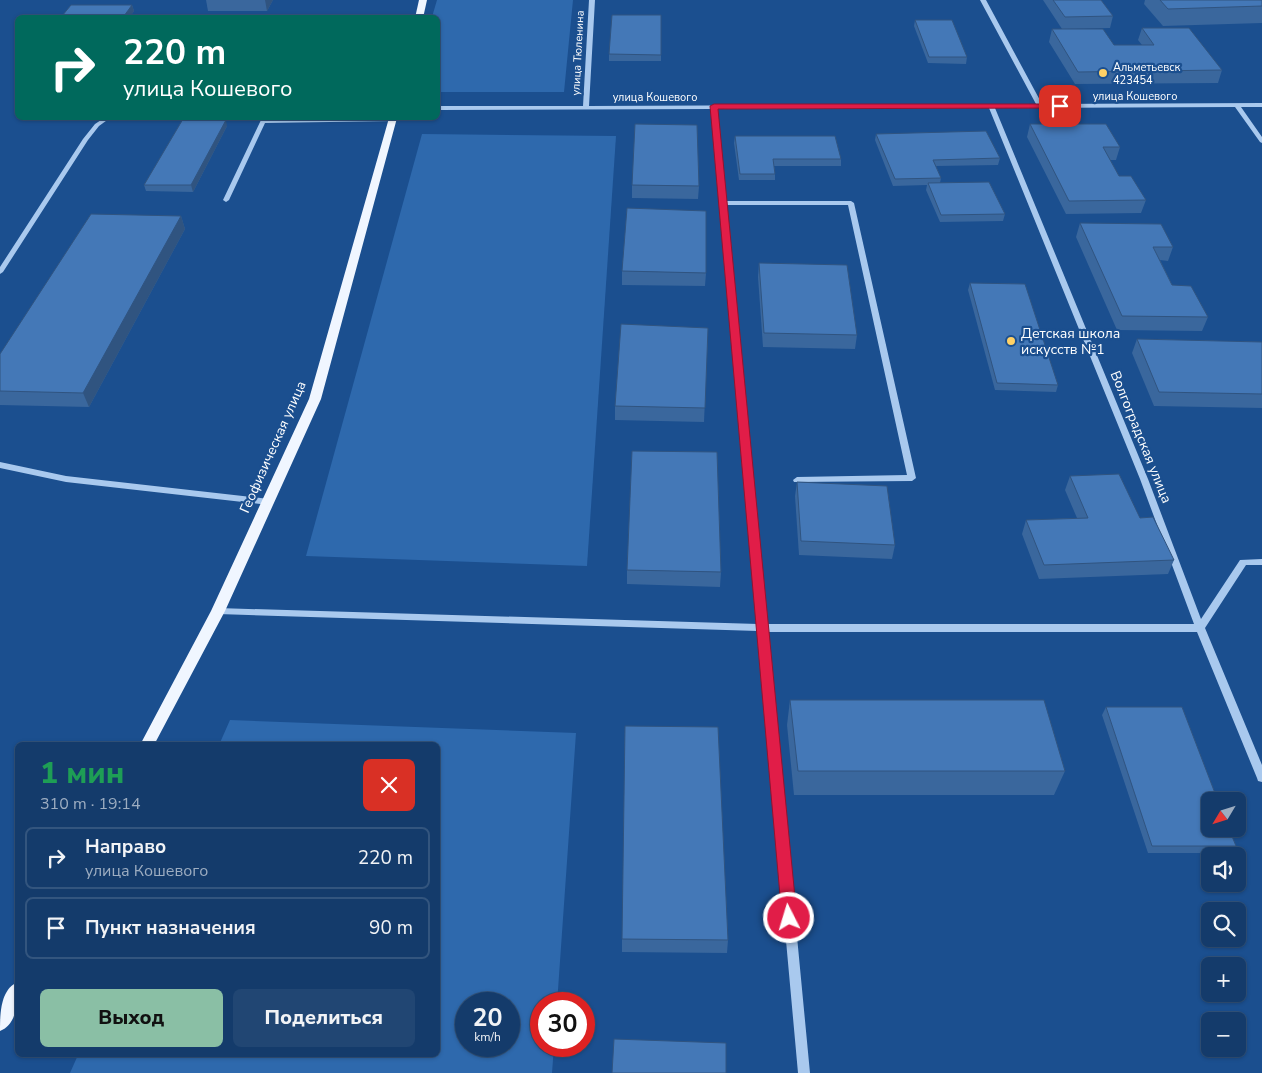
<!DOCTYPE html>
<html lang="ru">
<meta charset="utf-8">
<style>
:root{--surface:#143b6b;--page:#214673;--text:#f1f3f6;--muted:#9dadc1;--line:#33557e;--accent:#8abfa5}
body{margin:0;font-family:"Nunito Sans",sans-serif;background:var(--page);color:var(--text);height:100vh;display:flex;flex-direction:column;font-size:19px;white-space:nowrap}
*{box-sizing:border-box;margin:0}
p{font-size:16px;color:var(--muted)}
.icon{flex:none;width:28px;height:28px;fill:none;stroke:currentColor;stroke-width:2;stroke-linecap:round;stroke-linejoin:round}
.map{position:relative;flex:1;overflow:hidden}
.panel{position:absolute;left:15px;top:742px;width:425px;height:315px;display:flex;flex-direction:column;background:var(--surface);border-radius:8px;box-shadow:0 1px 4px #0004,0 0 0 1px var(--line)}
.panel>*{flex:none}
.guide{position:absolute;left:15px;top:15px;width:425px;height:105px;border-radius:8px;box-shadow:0 1px 4px #0004,0 0 0 1px var(--line);background:#00695c;color:#fff;overflow:hidden}
.needle{width:32px;rotate:232deg}
.buttons{position:absolute;left:1201px;top:792px;display:grid;gap:10px}
.buttons a{display:grid;place-items:center;width:45px;height:45px;border-radius:8px;background:var(--surface);box-shadow:0 1px 4px #0004,0 0 0 1px var(--line);font-size:25px}
.speed{position:absolute;left:455px;top:992px;display:flex;gap:10px;font-size:25px;font-weight:700;text-align:center}
.speed>*{display:grid;place-content:center;width:65px;height:65px;border-radius:50%;background:var(--surface);box-shadow:0 1px 4px #0004,0 0 0 1px var(--line);line-height:1}
.speed small{font-size:12px;font-weight:400}
.speed .limit{border:8px solid #d22;background:#fff;color:#111}
.pin{position:absolute;display:grid;place-items:center;width:42px;height:42px;color:#fff;margin:-21px;border-radius:10px;box-shadow:0 2px 8px #0006}
.me{position:absolute;width:55px;margin:-28px;rotate:355deg;stroke-linejoin:round;filter:drop-shadow(0 0 4px #0008)}
.turn{display:flex;align-items:center;gap:18px;height:105px;padding:0 25px;font-size:22px}
.turn .icon{width:65px;height:65px;stroke-width:2.5}
.turn b{display:block;font-size:35px;line-height:42px}
.round{display:grid;place-items:center;flex:none;width:52px;height:52px;border-radius:8px;background:var(--page)}
.head{display:flex;align-items:center;justify-content:space-between;height:85px;padding:0 25px}
h1{font-size:30px;font-weight:800;line-height:38px;color:#1e9e55}
.cta{display:flex;gap:10px;margin-top:auto;padding:10px 25px}
.cta a{flex:1;height:58px;border-radius:8px;background:var(--accent);color:#111;font-size:20px;font-weight:800;line-height:58px;text-align:center}
.cta a+a{background:var(--page);color:var(--text)}
ul{padding:0;list-style:none}
li{display:flex;align-items:center;gap:15px;height:62px;margin:0 10px 8px;padding:0 15px;border:2px solid var(--line);border-radius:8px}
li div{flex:1}
li b{display:block;font-size:19px}
li em{font-style:normal}
.map>svg:first-child{display:block}
.green{fill:#2e69ad;fill-rule:evenodd}
.lines{fill:none;stroke-linecap:round;stroke-linejoin:round}
.minor{fill:#a9c9ee;fill-rule:evenodd}
.major{fill:#f0f6ff;fill-rule:evenodd}
.wall{fill:#3a679d}
.shaded-wall{fill:#305480}
.building{fill:#4478b7;stroke:#305480}
.route{fill:#e11d48;stroke:#92132f}
.poi-dot{fill:#ffd166;stroke:#1b4f8f;stroke-width:2}
.labels{text-anchor:middle;dominant-baseline:central;stroke-width:4.5;stroke-linejoin:round;paint-order:stroke}
.far-street-label{font-size:11px;fill:#fff;stroke:#1b4f8f}
.far-poi-label{font-size:11px;fill:#fff;stroke:#1b4f8f;text-anchor:start}
.poi-label{font-size:14px;fill:#fff;stroke:#1b4f8f;text-anchor:start}
.street-label{font-size:14px;fill:#fff;stroke:#1b4f8f}
</style>
<div class="map">
<svg width="1262" height="1073" viewBox="0 0 1262 1073">
<rect width="100%" height="100%" fill="#1b4f8f"/>
<g class="green">
<path d="M437 0H573L564 92H438V18L432 17Z"/>
<path d="M422 134 616 136 587 566 306 556Z"/>
<path d="M230 720 576 733 557 1004H541V1046H554L552 1073H70L78 1055H438V745H219ZM466 1004H509V1046H466Z"/>
</g>
<g class="lines">
<g class="minor">
<path d="M589 0H595L589 106 1036 104 980 0H986L1042 104 1262 103V107H1241L1262 137V143L1260 142 1235 107 995 108 1148 479 1201 619 1240 560 1262 559V565H1246L1205 628 1262 765V782L1258 781 1257 778 1197 632H768L810 1073H798L758 631 218 614 215 613 213 611 215 609 218 608 758 624 711 109 438 110V106H583ZM989 108 1140 479 1194 624H767L726 205H848L907 475 797 477 793 480 794 482 912 481 916 478 854 203 851 201H726L717 109Z"/>
<path d="M104 118H110L99 126 88 140 3 272 0 274V267L83 139 95 124Z"/>
<path d="M393 118 396 120 395 121 265 123 229 200 226 202 223 200 261 120Z"/>
<path d="M0 462 66 476 269 499 273 502 269 505 66 482 0 468Z"/>
</g>
<g class="major">
<path d="M419 0H427L423 18H415Z"/>
<path d="M389 118H397L321 399 225 611 154 745H140L211 611 309 399Z"/>
<path d="M18 982C18 999 18 1024 0 1031 0 1015 0 989 18 982Z"/>
</g>
</g>
<g class="wall">
<path d="M206 0H273L267 11H208Z"/>
<path d="M1043 0H1101L1113 16 1110 28 1062 29Z"/>
<path d="M1145 0H1262V23L1163 26 1144 4Z"/>
<path d="M132 5 134 11 129 18H62V16Z"/>
<path d="M661 15V61H609V54Z"/>
<path d="M915 20 967 57 966 64 928 63 914 26Z"/>
<path d="M1142 28 1222 70 1218 83 1075 84 1049 42 1052 29 1114 45H1142L1138 40Z"/>
<path d="M1030 124 1120 147 1116 160H1110L1119 176 1146 200 1141 213 1066 214 1027 137Z"/>
<path d="M227 126 193 192 146 191 144 185Z"/>
<path d="M876 134 1000 158 998 165 936 166 941 178 940 183 1005 214 1003 221 940 222 926 190 927 185 893 186 875 140Z"/>
<path d="M735 136 841 159V166H774L775 174V180H739L734 143Z"/>
<path d="M632 185 699 186 698 199 632 198Z"/>
<path d="M181 216 185 229 89 407 0 405V354Z"/>
<path d="M1080 223 1173 247 1168 261 1160 260 1172 285 1208 317 1202 331 1117 330 1076 237Z"/>
<path d="M759 263 857 335 855 349 763 347 758 277Z"/>
<path d="M622 271 706 273 705 286 622 285Z"/>
<path d="M970 283 1058 385 1056 392 995 390 968 290Z"/>
<path d="M708 328 704 422 615 420V406Z"/>
<path d="M1137 339 1262 342V408L1154 406 1132 353Z"/>
<path d="M1070 476 1140 518 1174 560 1168 574 1039 579 1022 534 1026 520 1077 518 1065 490Z"/>
<path d="M797 482 895 545 892 559 799 555 795 496Z"/>
<path d="M627 570 721 572 720 587 627 584Z"/>
<path d="M790 700 1065 771 1054 795H794L787 725Z"/>
<path d="M1106 707 1236 846 1231 853H1148L1102 715Z"/>
<path d="M622 939 728 940 727 953 622 952Z"/>
</g>
<g class="shaded-wall">
<path d="M265 0H273L267 11Z"/>
<path d="M132 5 134 11 129 18H124V16Z"/>
<path d="M226 120 227 126 193 192 191 185Z"/>
<path d="M181 216 185 229 89 407 83 393Z"/>
</g>
<g class="building">
<path d="M1053 0H1101L1113 16 1065 17Z"/>
<path d="M1160 0H1262V6L1168 9Z"/>
<path d="M71 5H132L124 16H62Z"/>
<path d="M612 15H661V55L609 54Z"/>
<path d="M915 20H952L967 57H929Z"/>
<path d="M1142 28H1189L1222 70 1078 72 1052 29H1103L1114 45H1154Z"/>
<path d="M183 119 226 120 191 185H144Z"/>
<path d="M635 124 697 125 699 186 632 185Z"/>
<path d="M1030 124H1106L1120 147H1103L1119 176H1131L1146 200 1069 201Z"/>
<path d="M986 131 1000 158 933 160 941 178 895 179 876 134Z"/>
<path d="M735 136H835L841 159H773L775 174H740Z"/>
<path d="M989 182 1005 214 941 215 928 183Z"/>
<path d="M627 208 706 211V273L622 271Z"/>
<path d="M91 214 181 216 83 393 0 391V354Z"/>
<path d="M1080 223 1161 224 1173 247H1153L1172 285 1191 286 1208 317 1122 316Z"/>
<path d="M759 263 847 265 857 335 764 333Z"/>
<path d="M970 283 1025 284 1058 385 997 383Z"/>
<path d="M621 324 708 328 705 408 615 406Z"/>
<path d="M1137 339 1262 342V394L1159 392Z"/>
<path d="M632 451 717 452 721 572 627 570Z"/>
<path d="M1119 474 1140 518 1153 517 1174 560 1044 565 1026 520 1088 518 1070 476Z"/>
<path d="M797 482 887 486 895 545 801 541Z"/>
<path d="M790 700H1044L1065 771H798Z"/>
<path d="M1106 707H1182L1218 801H1210V829H1229L1236 846H1152Z"/>
<path d="M625 726 718 727 728 940 622 939Z"/>
<path d="M614 1039 726 1043V1073H612Z"/>
</g>
<path class="route" d="M714 104H1060L1063 106 1060 108 718 109 797 918 795 923 789 925 784 923 782 918 710 106Z"/>
<g class="poi-dot">
<circle cx="1103" cy="73" r="5"/>
<circle cx="1011" cy="341" r="5"/>
</g>
<g class="labels">
<g class="far-street-label">
<text transform="translate(578 53) rotate(-87)">улица Тюленина</text>
<text x="1135" y="96">улица Кошевого</text>
<text x="655" y="97">улица Кошевого</text>
</g>
<g class="far-poi-label">
<text x="1113" y="67">Альметьевск<tspan x="1113" dy="13">423454</tspan></text>
</g>
<g class="poi-label">
<text x="1021" y="333">Детская школа<tspan x="1021" dy="16">искусств №1</tspan></text>
</g>
<g class="street-label">
<text transform="translate(1141 437) rotate(68)">Волгоградская улица</text>
<text transform="translate(273 447) rotate(-66)">Геофизическая улица</text>
</g>
</g>
</svg>
<div class="buttons">
<a><svg class="needle" viewBox="-14 -14 28 28"><path d="M0-13l5 13h-10z" fill="#e53935"/><path d="M0 13l5-13h-10z" fill="#9dadc1"/></svg></a>
<a><svg class="icon" aria-label="sound" viewBox="0 0 24 24"><path d="M4 9h4l5-4v14l-5-4H4zM17 9q2 3 0 6"/></svg></a>
<a><svg class="icon" aria-label="search" viewBox="0 0 24 24"><circle cx="10" cy="10" r="6"/><path d="M15 15l6 6"/></svg></a>
<a>+</a>
<a>−</a>
</div>
<div class="speed"><div>20<small>km/h</small></div><div class="limit">30</div></div>
<div class="pin" style="left:1060px;top:106px;background:#d93025"><svg class="icon" aria-label="arrive" viewBox="0 0 24 24"><path d="M6 21V4h12l-3 4 3 4H6"/></svg></div>
<svg class="me" style="left:789px;top:918px" viewBox="-20 -20 40 40"><circle r="17" fill="#e11d48" stroke="#fff" stroke-width="3"/><path d="M0-11L8 9 0 5-8 9z" fill="#fff"/></svg>
<div class="guide">
<div class="turn"><svg class="icon" aria-label="right" viewBox="0 0 24 24"><path d="M7 20v-9h11M14 6l5 5-5 5"/></svg><div><b>220 m</b>улица Кошевого</div></div>
</div>
<section class="panel">
<div class="head"><div><h1>1 мин</h1><p>310 m · 19:14</p></div><a class="round" style="background:#d93025;color:#fff"><svg class="icon" aria-label="close" viewBox="0 0 24 24"><path d="M6 6l12 12M18 6L6 18"/></svg></a></div>
<ul>
<li><svg class="icon" aria-label="right" viewBox="0 0 24 24"><path d="M7 20v-9h11M14 6l5 5-5 5"/></svg><div><b>Направо</b><p>улица Кошевого</p></div><em>220 m</em></li>
<li><svg class="icon" aria-label="arrive" viewBox="0 0 24 24"><path d="M6 21V4h12l-3 4 3 4H6"/></svg><div><b>Пункт назначения</b></div><em>90 m</em></li>
</ul>
<div class="cta"><a>Выход</a><a>Поделиться</a></div>
</section>
</div>
